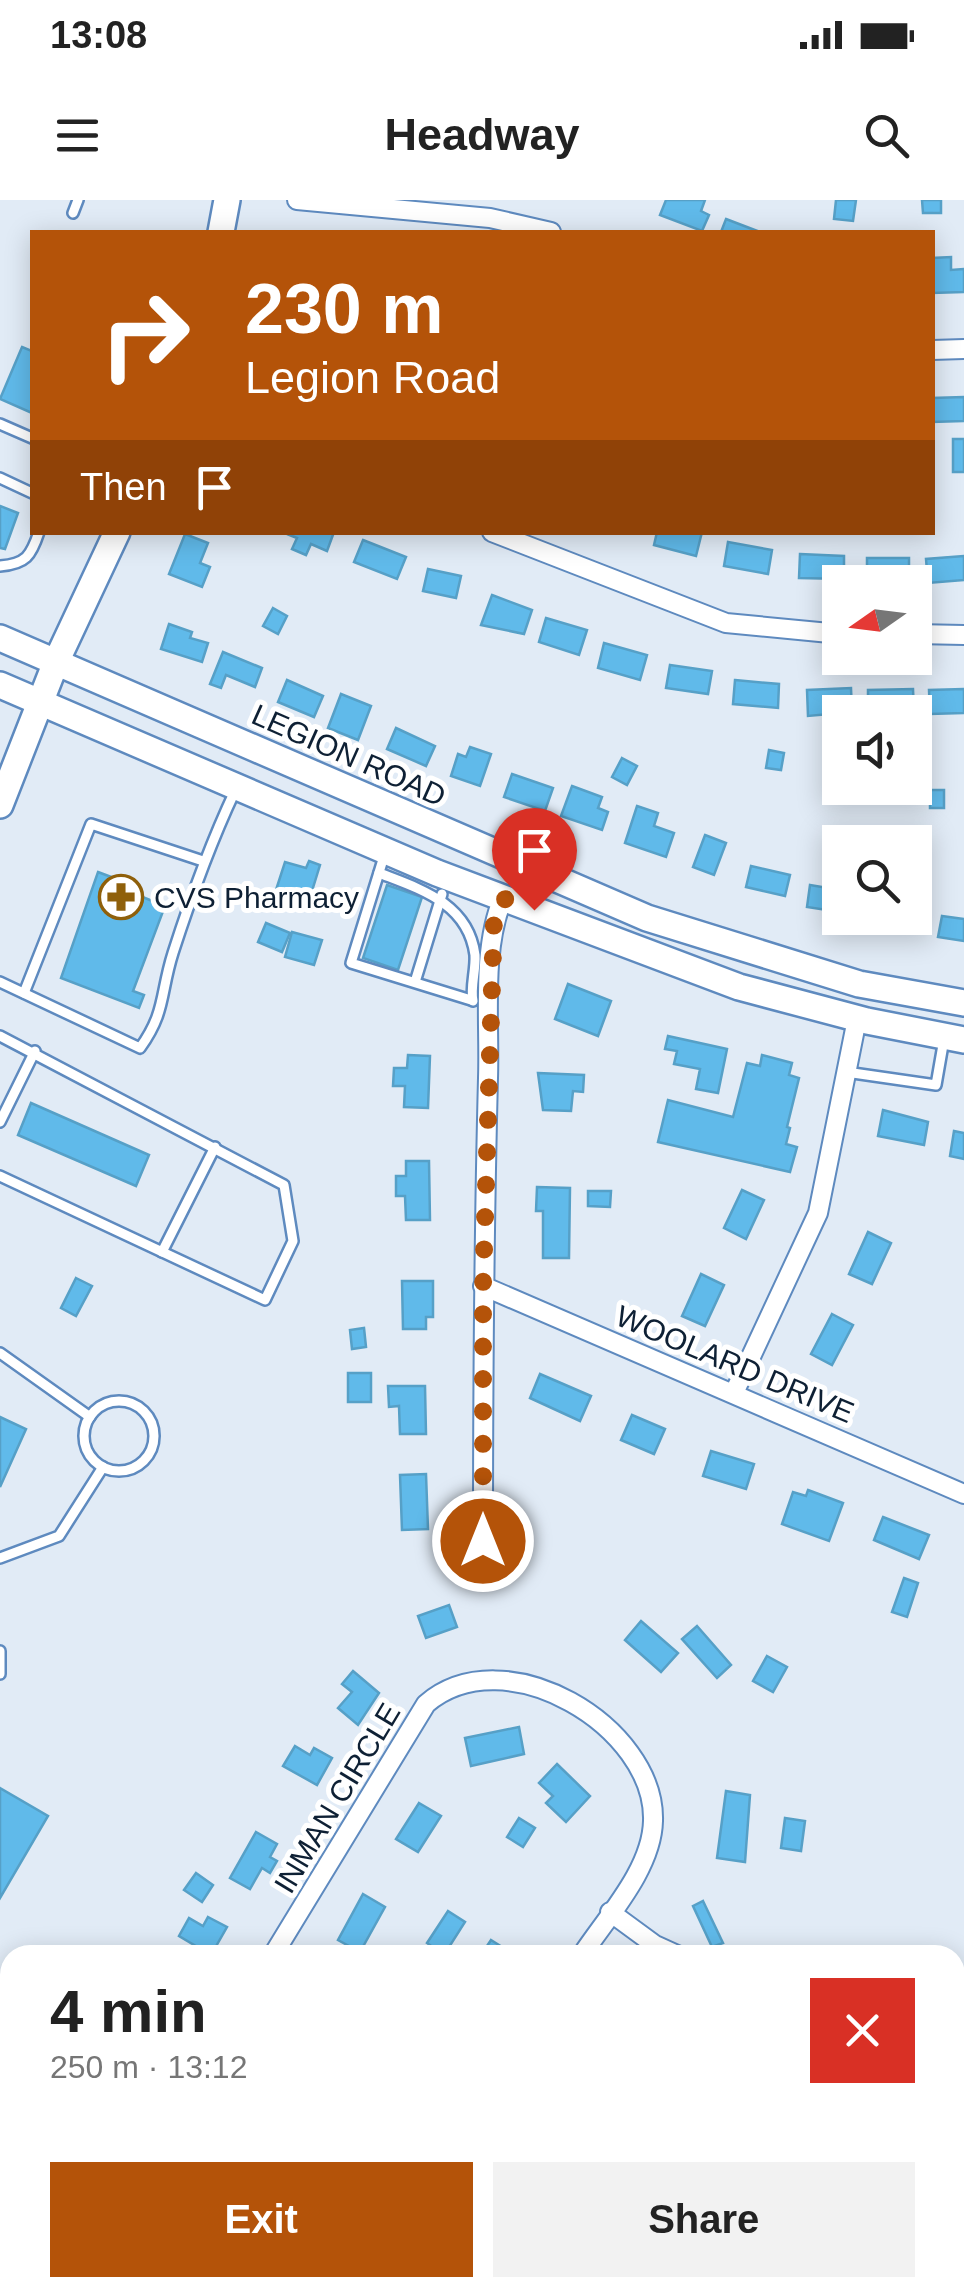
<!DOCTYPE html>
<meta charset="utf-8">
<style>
:root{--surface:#fff;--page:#f2f2f2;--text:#222;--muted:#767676;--accent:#b45309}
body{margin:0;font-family:Helvetica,sans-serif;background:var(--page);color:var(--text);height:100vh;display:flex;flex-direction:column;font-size:38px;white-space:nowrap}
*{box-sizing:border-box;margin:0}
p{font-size:32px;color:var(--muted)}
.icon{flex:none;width:55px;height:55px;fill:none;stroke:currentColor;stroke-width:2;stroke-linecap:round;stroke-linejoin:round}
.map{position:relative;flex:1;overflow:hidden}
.sheet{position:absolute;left:0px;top:1745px;width:965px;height:352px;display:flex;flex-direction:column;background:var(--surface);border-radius:30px 30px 0 0;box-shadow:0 5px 25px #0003}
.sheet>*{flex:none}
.guide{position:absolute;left:30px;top:30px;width:905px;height:305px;border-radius:0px;box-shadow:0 5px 25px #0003;background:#b45309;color:#fff;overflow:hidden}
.needle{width:65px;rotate:256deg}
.tools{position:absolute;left:822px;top:365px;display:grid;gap:20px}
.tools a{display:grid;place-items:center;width:110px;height:110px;border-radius:0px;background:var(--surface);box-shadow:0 5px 25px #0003;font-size:50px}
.pin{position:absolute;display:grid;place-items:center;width:85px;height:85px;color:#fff;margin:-102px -42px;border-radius:50% 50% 50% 0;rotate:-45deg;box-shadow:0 0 10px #0007}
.pin .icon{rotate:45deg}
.me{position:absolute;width:110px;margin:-55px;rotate:0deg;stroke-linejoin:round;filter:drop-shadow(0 0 8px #0008)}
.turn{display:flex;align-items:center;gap:35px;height:210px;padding:0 50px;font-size:45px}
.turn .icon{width:130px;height:130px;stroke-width:2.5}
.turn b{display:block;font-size:70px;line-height:85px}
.then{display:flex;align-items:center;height:95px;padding:0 50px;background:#0003;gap:20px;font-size:38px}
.round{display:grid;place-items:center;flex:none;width:105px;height:105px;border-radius:0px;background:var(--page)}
.summary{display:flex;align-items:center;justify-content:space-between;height:170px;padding:0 50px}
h1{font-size:60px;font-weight:600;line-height:75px}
.cta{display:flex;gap:20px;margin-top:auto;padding:20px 50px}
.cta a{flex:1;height:115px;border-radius:0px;background:var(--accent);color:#fff;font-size:40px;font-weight:600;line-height:115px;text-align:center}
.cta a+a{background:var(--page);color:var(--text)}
.status{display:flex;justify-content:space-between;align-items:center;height:70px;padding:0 50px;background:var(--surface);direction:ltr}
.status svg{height:28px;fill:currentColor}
header{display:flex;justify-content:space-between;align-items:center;height:130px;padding:0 50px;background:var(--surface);font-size:45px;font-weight:600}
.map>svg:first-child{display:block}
.building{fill:#60baea;stroke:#56a0c7;stroke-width:2.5}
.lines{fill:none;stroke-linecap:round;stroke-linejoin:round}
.service-casing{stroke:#5e8abf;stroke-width:14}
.minor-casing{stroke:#5e8abf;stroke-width:22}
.secondary-casing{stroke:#5e8abf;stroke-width:30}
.service{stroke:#fff;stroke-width:9}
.minor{stroke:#fff;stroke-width:18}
.secondary{stroke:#fff;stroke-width:25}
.route{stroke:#b45309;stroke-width:18;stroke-dasharray:0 32.4}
.labels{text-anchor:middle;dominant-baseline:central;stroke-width:10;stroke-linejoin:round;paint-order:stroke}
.street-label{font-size:30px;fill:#0e2034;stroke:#fff}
.poi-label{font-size:30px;fill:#0e2034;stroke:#fff;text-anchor:start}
</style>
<div class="status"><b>13:08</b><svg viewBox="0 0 49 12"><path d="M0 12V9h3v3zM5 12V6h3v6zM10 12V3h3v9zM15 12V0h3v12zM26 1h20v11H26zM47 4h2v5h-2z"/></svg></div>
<header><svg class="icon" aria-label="menu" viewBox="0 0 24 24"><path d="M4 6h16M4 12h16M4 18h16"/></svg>Headway<svg class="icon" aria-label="search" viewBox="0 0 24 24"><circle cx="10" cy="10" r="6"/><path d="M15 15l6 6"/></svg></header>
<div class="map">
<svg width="964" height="2096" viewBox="0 0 964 2096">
<rect width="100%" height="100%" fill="#e1ebf6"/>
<g class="building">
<path d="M666 0H705L701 11 709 15 702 31 660 15Z"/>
<path d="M836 0H856L853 21 834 19Z"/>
<path d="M922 0H941V13H923Z"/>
<path d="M726 19 760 32H721Z"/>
<path d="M951 57V70L964 69V92L932 93V58Z"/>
<path d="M22 147 32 151V213L0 199Z"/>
<path d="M964 197V221L932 222V198Z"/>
<rect x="953" y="239" width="11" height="33"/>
<path d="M0 306 18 313 5 349 0 348Z"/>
<path d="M334 332 327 351 311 344 306 355 292 349 297 338 287 334Z"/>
<path d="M657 332H702L696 356 654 345Z"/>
<path d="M185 334 208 343 200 363 210 367 202 387 169 374Z"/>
<path d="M363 340 406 357 397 379 354 362Z"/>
<path d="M728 342 772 350 768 374 724 366Z"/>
<path d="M800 354 844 356V379L799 378Z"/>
<path d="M964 356V380L928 383 926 359Z"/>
<rect x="867" y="358" width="42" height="24"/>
<path d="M428 369 461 376 456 398 423 391Z"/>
<path d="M492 395 532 410 524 434 481 425Z"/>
<path d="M273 408 287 416 278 434 263 426Z"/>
<path d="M546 418 587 430 579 455 539 442Z"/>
<path d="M169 424 192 432 190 438 208 443 202 462 161 449Z"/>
<path d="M604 443 647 455 640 480 598 468Z"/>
<path d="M223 452 262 468 255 487 226 475 221 488 210 484Z"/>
<path d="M670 465 712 471 708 494 666 488Z"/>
<path d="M287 480 323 496 314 517 278 502Z"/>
<path d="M735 480 779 484 778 508 733 504Z"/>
<path d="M851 488 852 512 808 516 807 490Z"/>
<path d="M913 489 914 512H868V490Z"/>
<path d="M964 489V513L930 514 929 490Z"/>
<path d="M341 494 371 506 358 540 328 528Z"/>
<path d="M396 528 435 546 426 566 387 549Z"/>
<path d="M470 547 491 554 480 586 451 576 458 554 466 557Z"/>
<path d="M769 550 784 553 781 570 766 568Z"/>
<path d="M622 558 637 566 627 585 612 577Z"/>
<path d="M512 574 553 588 545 611 504 597Z"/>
<path d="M572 586 602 597 598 608 608 612 602 630 561 616Z"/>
<rect x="930" y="590" width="14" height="18"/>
<path d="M637 606 658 613 654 626 674 633 666 657 625 643Z"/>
<path d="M705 635 726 643 714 675 693 667Z"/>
<path d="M309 661 320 665 308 704 275 693 285 662 306 668Z"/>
<path d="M751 666 790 675 785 696 746 687Z"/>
<path d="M98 672 138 687 135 694 165 706 133 791 144 795 139 808 61 778Z"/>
<path d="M387 685 422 697 398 770 363 758Z"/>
<path d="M810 685 840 690V712L807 707Z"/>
<path d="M942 716 964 719V741L938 737Z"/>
<path d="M873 718H899L897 730 877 726 878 718Z"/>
<path d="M266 723 290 733 282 752 258 742Z"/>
<path d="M292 732 322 740 314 765 285 757Z"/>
<path d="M568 784 611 801 598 836 555 819Z"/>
<path d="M668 836 727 849 718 893 696 889 700 869 674 864 677 851 665 849Z"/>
<path d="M408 855 430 856 428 908 404 907 405 886H393L394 868H407Z"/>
<path d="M762 855 792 863 789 875 799 878 787 927 790 928 786 944 797 947 790 972 658 942 668 900 733 917 747 863 760 866Z"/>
<path d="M538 873 584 875 583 892 573 891 571 911 543 910Z"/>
<path d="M31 903 149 955 136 986 18 935Z"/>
<path d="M883 910 928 922 924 945 878 936Z"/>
<path d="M954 931 964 933V959L950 956Z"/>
<path d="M406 961H429L430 1020H406L405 996H396V976H406Z"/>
<path d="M537 987 570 988 569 1058H543V1011H536Z"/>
<path d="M742 990 764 1000 746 1039 724 1028Z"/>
<path d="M588 991H611L610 1007 588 1006Z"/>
<path d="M868 1032 891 1043 872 1084 849 1074Z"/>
<path d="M701 1074 724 1085 705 1126 682 1116Z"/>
<path d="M76 1078 92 1086 76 1116 61 1108Z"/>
<path d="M402 1081H433V1117H426V1129H403Z"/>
<path d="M832 1114 853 1125 832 1165 811 1154Z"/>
<path d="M364 1128 366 1147 352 1149 350 1130Z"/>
<rect x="348" y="1173" width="23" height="29"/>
<path d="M540 1174 591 1196 580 1221 530 1198Z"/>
<path d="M388 1186H425L426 1234H400L399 1206 389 1207Z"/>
<path d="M632 1215 665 1229 654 1254 621 1240Z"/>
<path d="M0 1217 26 1229 0 1287Z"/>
<path d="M711 1251 754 1264 746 1289 703 1276Z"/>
<path d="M426 1274 428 1329 402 1330 400 1275Z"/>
<path d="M808 1290 843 1303 829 1341 782 1324 793 1292 806 1296Z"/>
<path d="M883 1317 929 1335 919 1359 874 1340Z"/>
<path d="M904 1378 918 1383 907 1417 892 1412Z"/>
<path d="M449 1405 457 1427 426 1438 418 1416Z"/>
<path d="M641 1421 678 1453 661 1472 625 1440Z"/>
<path d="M697 1426 731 1465 717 1478 682 1439Z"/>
<path d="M767 1456 787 1467 773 1492 753 1481Z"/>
<path d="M353 1471 379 1493 358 1525 338 1508 352 1492 342 1484Z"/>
<path d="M519 1527 524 1554 471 1566 465 1538Z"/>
<path d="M295 1546 310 1555 314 1548 332 1558 317 1585 283 1566Z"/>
<path d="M557 1564 590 1596 566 1622 546 1603 553 1596 539 1583Z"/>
<path d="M0 1588 48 1616 0 1698Z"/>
<path d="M726 1591 750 1595 745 1662 717 1658Z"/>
<path d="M419 1603 441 1616 418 1652 396 1639Z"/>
<path d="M519 1618 535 1628 523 1647 507 1637Z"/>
<path d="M785 1618 805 1621 801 1651 781 1648Z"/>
<path d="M256 1632 277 1644 270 1657 277 1661 270 1673 262 1668 250 1689 230 1678Z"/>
<path d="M196 1673 213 1685 202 1702 184 1690Z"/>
<path d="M363 1694 385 1707 360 1752 338 1740Z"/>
<path d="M703 1701 723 1743 712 1747 693 1706Z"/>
<path d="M448 1711 465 1722 444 1755 427 1743Z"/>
<path d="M208 1717 227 1727 211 1755 179 1736 189 1718 203 1726Z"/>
<path d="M491 1740 515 1755H481Z"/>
<path d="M258 2088H271L285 2096H253Z"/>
<path d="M552 2088H576L592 2096H567Z"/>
</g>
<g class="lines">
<defs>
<g id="service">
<path d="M73 13 78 0"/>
<path d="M0 224 32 238"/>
<path d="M0 278 32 293"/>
<path d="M0 366C26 364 31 356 39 332"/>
<path d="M385 653 351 763 471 800"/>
<path d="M379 673C420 689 468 703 475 755 476 770 470 788 473 801"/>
<path d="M0 782 140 848C166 812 160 794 173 753 191 697 210 644 235 591"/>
<path d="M415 782 442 694"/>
<path d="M24 793 91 624 203 661"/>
<path d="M0 836 284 985 293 1041 265 1100 0 976"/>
<path d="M846 872 936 885 944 839"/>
<path d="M0 922 35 851"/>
<path d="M162 1052 215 947"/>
<path d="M0 1153 90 1217"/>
<circle cx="119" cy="1236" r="35"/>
<path d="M0 1358 59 1336 103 1267"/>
<path d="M0 1451V1474"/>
</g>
<g id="minor">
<path d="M297 0 490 18 551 32"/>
<path d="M932 150 964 149"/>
<path d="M492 332 726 423 840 434"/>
<path d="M915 434 964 435"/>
<path d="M483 1086 964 1294"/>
<path d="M734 1193 818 1013 857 819"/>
<path d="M483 1341C483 1187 484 1033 488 878 490 822 481 750 503 698"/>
<path d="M610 1712 655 1745 677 1755"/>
<path d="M273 1755 426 1504C505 1436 656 1527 653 1621 652 1669 607 1717 582 1755"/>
<path d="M955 1810 964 1802"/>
<path d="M361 2096 367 2088"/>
<path d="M956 2096 964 2080"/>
</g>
<g id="secondary">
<path d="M221 32 227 0"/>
<path d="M0 438 647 718 859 784 964 803"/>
<path d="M0 485 437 673 739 787 867 821 964 840"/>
<path d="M0 605 56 462 117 332"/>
<path d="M0 1997 10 2003"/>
<path d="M0 2045 10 2051"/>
<path d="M90 2088 114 2096"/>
<path d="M149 2088 162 2096"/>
</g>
</defs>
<use href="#service" class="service-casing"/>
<use href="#minor" class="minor-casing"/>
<use href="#secondary" class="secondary-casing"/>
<use href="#service" class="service"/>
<use href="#minor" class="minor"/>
<use href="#secondary" class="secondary"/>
</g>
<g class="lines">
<path class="route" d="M483 1341V1086L494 719 502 698 534 710"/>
</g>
<defs>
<symbol id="pharmacy-ring" viewBox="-11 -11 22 22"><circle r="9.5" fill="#fff" stroke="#8f600b" stroke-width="1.5"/><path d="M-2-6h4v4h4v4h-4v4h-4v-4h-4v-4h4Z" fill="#8f600b"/></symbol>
</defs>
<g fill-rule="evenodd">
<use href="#pharmacy-ring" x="96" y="672" width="50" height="50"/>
</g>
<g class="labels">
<g class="street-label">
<text transform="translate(349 555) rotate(24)">LEGION ROAD</text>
<text transform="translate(735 1164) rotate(23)">WOOLARD DRIVE</text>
<text transform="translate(337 1598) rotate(-59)">INMAN CIRCLE</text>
</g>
<g class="poi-label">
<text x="154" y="697">CVS Pharmacy</text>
</g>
</g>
</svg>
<div class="tools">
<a><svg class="needle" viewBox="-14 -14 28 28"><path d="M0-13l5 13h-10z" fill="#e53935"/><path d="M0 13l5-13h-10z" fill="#767676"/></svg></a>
<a><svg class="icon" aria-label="sound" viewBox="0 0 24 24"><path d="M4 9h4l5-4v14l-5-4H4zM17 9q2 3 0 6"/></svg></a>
<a><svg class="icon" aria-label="search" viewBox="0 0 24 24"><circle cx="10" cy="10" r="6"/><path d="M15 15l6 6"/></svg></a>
</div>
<div class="pin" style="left:534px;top:710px;background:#d93025"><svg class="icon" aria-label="arrive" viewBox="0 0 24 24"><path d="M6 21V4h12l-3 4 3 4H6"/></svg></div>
<svg class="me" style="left:483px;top:1341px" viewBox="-20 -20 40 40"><circle r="17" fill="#b45309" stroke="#fff" stroke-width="3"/><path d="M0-11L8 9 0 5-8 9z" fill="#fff"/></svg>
<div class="guide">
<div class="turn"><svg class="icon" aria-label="right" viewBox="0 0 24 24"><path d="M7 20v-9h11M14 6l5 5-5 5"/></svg><div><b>230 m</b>Legion Road</div></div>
<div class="then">Then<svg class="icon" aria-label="arrive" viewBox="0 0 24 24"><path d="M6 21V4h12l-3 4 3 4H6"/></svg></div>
</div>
<section class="sheet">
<div class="summary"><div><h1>4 min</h1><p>250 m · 13:12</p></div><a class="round" style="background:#d93025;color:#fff"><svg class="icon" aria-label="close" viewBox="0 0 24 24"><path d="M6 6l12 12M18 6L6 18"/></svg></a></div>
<div class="cta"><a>Exit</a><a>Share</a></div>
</section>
</div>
